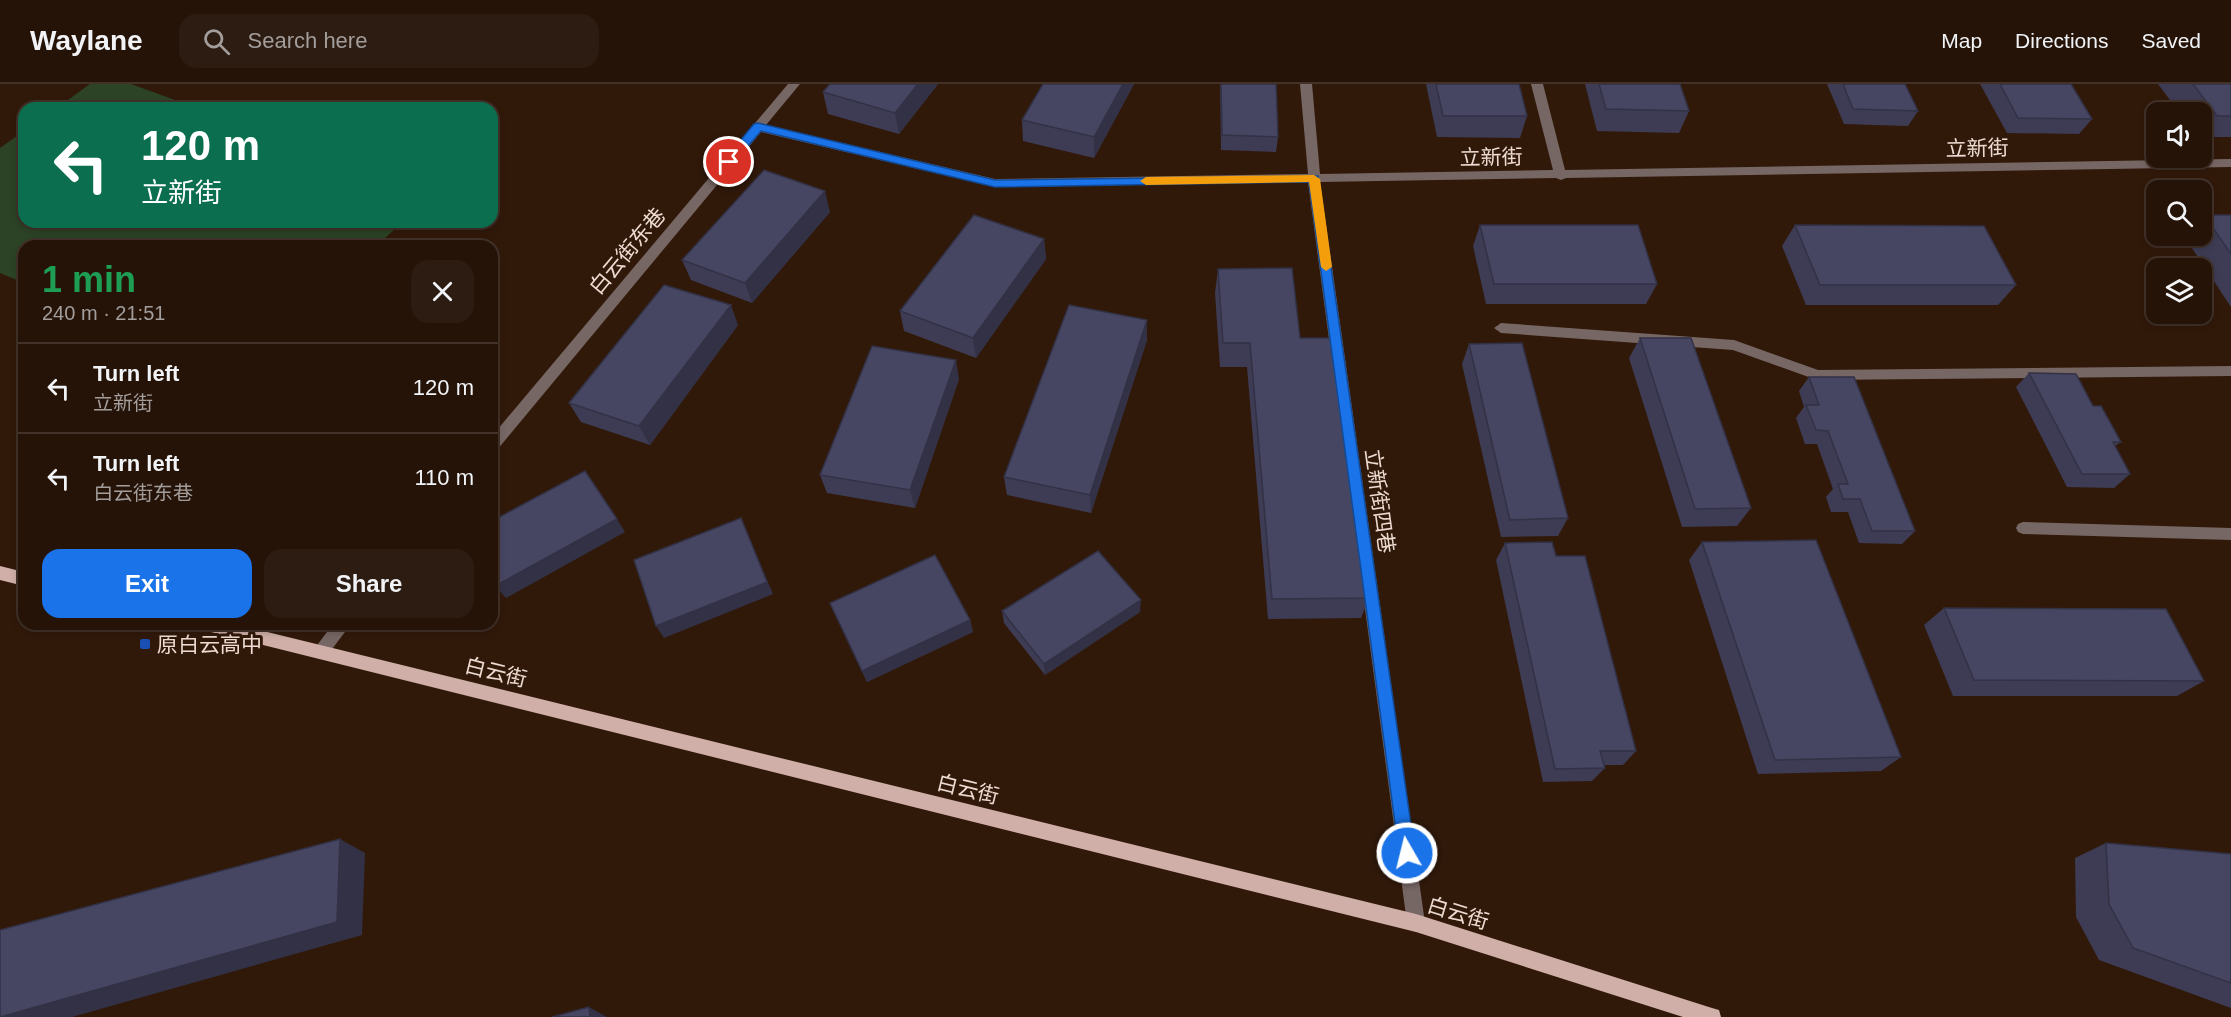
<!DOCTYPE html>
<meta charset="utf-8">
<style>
:root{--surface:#251308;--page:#2d1c12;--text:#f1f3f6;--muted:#a39e9c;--line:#423229;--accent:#1a73e8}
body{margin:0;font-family:Arial,"Noto Sans SC",sans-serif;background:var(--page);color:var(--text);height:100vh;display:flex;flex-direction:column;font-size:22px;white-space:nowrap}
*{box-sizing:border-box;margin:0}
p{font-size:20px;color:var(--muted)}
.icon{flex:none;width:33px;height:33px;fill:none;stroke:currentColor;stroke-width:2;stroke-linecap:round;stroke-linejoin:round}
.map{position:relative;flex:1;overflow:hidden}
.sheet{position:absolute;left:18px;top:156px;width:480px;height:390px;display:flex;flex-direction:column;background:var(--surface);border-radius:18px;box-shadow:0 3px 9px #0003,0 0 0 2px var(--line)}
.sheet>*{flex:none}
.top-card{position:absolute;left:18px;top:18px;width:480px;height:126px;border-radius:18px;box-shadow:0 3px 9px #0003,0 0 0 2px var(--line);background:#0b6e4f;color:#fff;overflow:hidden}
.fabs{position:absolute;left:2146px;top:18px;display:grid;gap:12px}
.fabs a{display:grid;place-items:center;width:66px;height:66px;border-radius:12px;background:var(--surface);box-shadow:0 3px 9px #0003,0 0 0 2px var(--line);font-size:30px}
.pin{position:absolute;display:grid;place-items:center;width:51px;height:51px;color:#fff;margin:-26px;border:3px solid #fff;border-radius:50%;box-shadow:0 2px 6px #0007}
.me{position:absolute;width:66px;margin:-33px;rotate:352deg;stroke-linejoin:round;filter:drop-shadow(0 0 4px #0008)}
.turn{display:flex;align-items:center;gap:21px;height:126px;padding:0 24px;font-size:27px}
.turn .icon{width:78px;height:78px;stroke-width:2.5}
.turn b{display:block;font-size:42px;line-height:51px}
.round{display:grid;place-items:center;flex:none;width:63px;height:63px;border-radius:18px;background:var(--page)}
.summary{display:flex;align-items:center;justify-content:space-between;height:102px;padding:0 24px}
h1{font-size:36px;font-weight:600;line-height:45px;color:#1e9e55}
.button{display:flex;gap:12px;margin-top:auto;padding:12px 24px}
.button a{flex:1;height:69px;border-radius:18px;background:var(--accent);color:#fff;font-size:24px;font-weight:600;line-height:69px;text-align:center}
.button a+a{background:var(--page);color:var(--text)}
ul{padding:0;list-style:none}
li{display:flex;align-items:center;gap:18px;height:90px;padding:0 24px;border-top:2px solid var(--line)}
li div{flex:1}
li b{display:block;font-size:22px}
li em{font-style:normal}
header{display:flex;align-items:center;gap:36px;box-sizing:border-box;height:84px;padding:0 30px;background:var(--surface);border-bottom:2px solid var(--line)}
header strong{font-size:28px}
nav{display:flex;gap:33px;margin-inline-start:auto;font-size:21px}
.search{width:420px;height:54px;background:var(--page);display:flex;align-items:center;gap:15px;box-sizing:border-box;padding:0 21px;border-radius:18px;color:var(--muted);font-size:22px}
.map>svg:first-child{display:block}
.green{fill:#2c4326}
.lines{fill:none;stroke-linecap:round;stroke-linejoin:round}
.minor{fill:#776764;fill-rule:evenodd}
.major{fill:#d0afa8;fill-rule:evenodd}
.wall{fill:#3d3c54}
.shaded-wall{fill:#323145}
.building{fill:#474662;stroke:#323145;stroke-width:1.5}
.route{fill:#1a73e8;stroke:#114b97;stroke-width:1.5}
.slow{fill:#f59e0b}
.transit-dot{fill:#1a4fb4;stroke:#31190a;stroke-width:2}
.labels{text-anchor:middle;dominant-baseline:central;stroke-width:6;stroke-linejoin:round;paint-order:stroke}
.street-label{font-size:21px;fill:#eedcd3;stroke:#31190a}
.poi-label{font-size:21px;fill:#eedcd3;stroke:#31190a;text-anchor:start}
</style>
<header>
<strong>Waylane</strong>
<div class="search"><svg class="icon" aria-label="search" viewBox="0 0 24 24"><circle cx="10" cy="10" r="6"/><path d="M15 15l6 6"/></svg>Search here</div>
<nav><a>Map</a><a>Directions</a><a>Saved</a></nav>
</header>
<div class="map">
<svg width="2231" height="933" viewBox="0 0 2231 933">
<rect width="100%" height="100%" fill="#31190a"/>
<g class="green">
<path d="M90 0H131L197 24H57Z"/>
<path d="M24 47V138H403L376 162H24V199L0 189V64Z"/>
</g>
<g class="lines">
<g class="minor">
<path d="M788 0H800L766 41 995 95 1308 90 1300 0H1312L1320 90 1553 86 1531 0H1543L1565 86 2231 75V83L1566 94 1561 96 1556 94 1320 98 1425 839 1422 845 1416 848 1410 845 1407 839 1308 98 995 103 761 48 497 366 492 368V352Z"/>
<path d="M1501 239 1734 256 1818 286 2231 282V292L1817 296 1733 266 1501 249 1494 244Z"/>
<path d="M2023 438 2231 444V456L2023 450 2018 448 2016 444 2018 440Z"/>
<path d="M333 540H351L326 573 320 575 314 573 312 568Z"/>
</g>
<g class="major">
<path d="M0 482 24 488V502L0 496Z"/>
<path d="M199 540H235L1416 830 1712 924 1719 926 1721 933H1683L1416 848 207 547 201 545Z"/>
</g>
</g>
<g class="wall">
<path d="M938 0 899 50 828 30 823 8Z"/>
<path d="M1134 0 1094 74 1023 57 1022 36Z"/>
<path d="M1220 0H1276L1278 53 1276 68 1221 66Z"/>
<path d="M1426 0H1519L1527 32 1520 54 1437 53Z"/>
<path d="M1585 0H1680L1689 27 1679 49 1597 47Z"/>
<path d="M1827 0H1905L1918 27 1908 42 1844 40Z"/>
<path d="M1980 0H2071L2092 35 2079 50 2007 49Z"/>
<path d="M2158 0H2231V53H2202V28H2179Z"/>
<path d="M830 128 752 219 691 196 682 176Z"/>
<path d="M2204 131H2231V223L2184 152H2202V134Z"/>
<path d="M1480 141 1657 200 1646 220H1486L1473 162Z"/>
<path d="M1795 141 2016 201 1998 221H1806L1782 162Z"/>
<path d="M1044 155 1046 175 976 274 904 247 900 227Z"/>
<path d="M1218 185 1300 254 1369 514 1361 534 1268 535 1247 283H1220L1215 209Z"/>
<path d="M1147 236V256L1091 429 1007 411 1004 393Z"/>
<path d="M738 241 650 361 581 338 569 319Z"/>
<path d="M1640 254 1751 424 1737 442 1682 443 1629 274Z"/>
<path d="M1469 260 1568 434 1558 452 1501 453 1462 280Z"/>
<path d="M2029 289 2093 322 2121 358 2115 362 2130 390 2114 404 2067 403 2016 303Z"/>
<path d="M1809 293 1915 447 1902 460 1859 459 1848 428H1831L1826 413 1833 405 1817 360H1805L1796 334 1804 323 1799 307Z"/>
<path d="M959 295 915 424 827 409 820 391Z"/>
<path d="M1702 458 1901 673 1881 687 1758 690 1689 476Z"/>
<path d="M1505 459 1556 472 1636 667 1623 681H1604L1605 684 1592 697 1543 698 1496 476Z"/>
<path d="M830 519 970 536 973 548 867 598Z"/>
<path d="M1944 524 2204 597 2177 612H1953L1924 541Z"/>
<path d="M1002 527 1140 528 1045 591 1004 539Z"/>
<path d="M2106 759 2231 770V924L2099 876 2076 833 2075 774Z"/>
</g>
<g class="shaded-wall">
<path d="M918 0H938L899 50 895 29Z"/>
<path d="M1123 0H1134L1094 74V53Z"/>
<path d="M825 107 830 128 752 219 745 199Z"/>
<path d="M1044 155 1046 175 976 274 973 254Z"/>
<path d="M731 221 738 241 650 361 639 342Z"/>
<path d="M1147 236V256L1091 429 1090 411Z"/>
<path d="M956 276 959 295 915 424 910 406Z"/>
<path d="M741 434 773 510 664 554 656 542Z"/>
<path d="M617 435 625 448 506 514 495 502Z"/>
<path d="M1141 516 1140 528 1045 591 1044 580Z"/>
<path d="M970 536 973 548 867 598 862 587Z"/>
<path d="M340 755 365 769 362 851 72 933H0Z"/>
<path d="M589 923 607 933H590Z"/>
</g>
<g class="building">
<path d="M830 0H918L895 29 823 8Z"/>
<path d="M1043 0H1123L1094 53 1022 36Z"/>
<path d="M1221 0H1276L1278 53 1222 51Z"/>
<path d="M1436 0H1519L1527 32H1443Z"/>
<path d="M1599 0H1680L1689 27 1606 25Z"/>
<path d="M1843 0H1905L1918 27 1853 25Z"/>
<path d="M2000 0H2071L2092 35 2018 34Z"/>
<path d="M2193 0H2231V32H2217Z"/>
<path d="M764 86 825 107 745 199 682 176Z"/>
<path d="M974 131 1044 155 973 254 900 227Z"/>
<path d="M2204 131H2231V170Z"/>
<path d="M1480 141H1638L1657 200H1494Z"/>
<path d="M1795 141 1984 142 2016 201H1820Z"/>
<path d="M1292 184 1300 254H1333L1369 514 1272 515 1250 259H1223L1218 185Z"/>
<path d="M664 201 731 221 639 342 569 319Z"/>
<path d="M1069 221 1147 236 1090 411 1004 393Z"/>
<path d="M1640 254H1691L1751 424 1695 425Z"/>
<path d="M1522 259 1568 434 1510 436 1469 260Z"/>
<path d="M872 262 956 276 910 406 820 391Z"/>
<path d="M2029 289 2076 290 2093 322H2101L2121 358H2113L2130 390H2082Z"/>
<path d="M1809 293H1854L1915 447H1872L1860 415H1843L1838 400H1848L1828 347 1816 346 1806 321H1819Z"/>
<path d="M585 387 617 435 495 502 492 497V437Z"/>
<path d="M741 434 767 498 656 542 634 476Z"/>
<path d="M1816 456 1901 673 1775 676 1702 458Z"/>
<path d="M1552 458 1556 472H1585L1636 667H1600L1605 684 1555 685 1505 459Z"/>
<path d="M1098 467 1141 516 1044 580 1002 527Z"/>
<path d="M935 471 970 536 862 587 830 519Z"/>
<path d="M1944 524 2166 525 2204 597 1974 596Z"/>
<path d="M340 755 337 838 0 933V846Z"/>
<path d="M2106 759 2231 770V899L2133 864 2109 820Z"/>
<path d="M589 923 590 933H552Z"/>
</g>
<path class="route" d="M758 39 995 96 1318 92 1415 769 1412 775 1407 777 1401 775 1399 769 1309 98 995 103 761 47 732 81H725V75L754 40Z"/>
<path class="slow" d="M1314 91 1320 95 1332 183 1326 187 1321 183 1309 98 1146 101 1140 97 1146 93Z"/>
<rect class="transit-dot" x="139" y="554" width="12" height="12" rx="3"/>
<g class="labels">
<g class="street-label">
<text transform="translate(1977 64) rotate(-1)">立新街</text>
<text transform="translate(1491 73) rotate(-1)">立新街</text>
<text transform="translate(627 167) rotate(-50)">白云街东巷</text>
<text transform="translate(1380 417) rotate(82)">立新街四巷</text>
<text transform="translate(496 588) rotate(14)">白云街</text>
<text transform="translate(968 705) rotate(14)">白云街</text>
<text transform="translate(1458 829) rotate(17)">白云街</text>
</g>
<g class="poi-label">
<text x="157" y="560">原白云高中</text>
</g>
</g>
</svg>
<div class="fabs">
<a><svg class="icon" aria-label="sound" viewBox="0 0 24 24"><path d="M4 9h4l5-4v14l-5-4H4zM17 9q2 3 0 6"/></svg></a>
<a><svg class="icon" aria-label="search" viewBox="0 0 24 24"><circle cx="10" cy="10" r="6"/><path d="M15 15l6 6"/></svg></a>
<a><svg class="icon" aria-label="layers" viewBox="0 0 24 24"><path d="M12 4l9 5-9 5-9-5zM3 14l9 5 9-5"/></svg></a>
</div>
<div class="pin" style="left:729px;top:78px;background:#d93025"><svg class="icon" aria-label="arrive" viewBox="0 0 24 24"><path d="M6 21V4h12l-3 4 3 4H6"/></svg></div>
<svg class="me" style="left:1407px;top:769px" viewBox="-20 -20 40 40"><circle r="17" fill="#1a73e8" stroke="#fff" stroke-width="3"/><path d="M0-11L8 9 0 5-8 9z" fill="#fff"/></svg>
<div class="top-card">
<div class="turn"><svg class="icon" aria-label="left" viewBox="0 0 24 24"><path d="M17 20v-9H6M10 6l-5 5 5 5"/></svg><div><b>120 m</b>立新街</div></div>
</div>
<section class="sheet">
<div class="summary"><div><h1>1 min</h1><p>240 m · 21:51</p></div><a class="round"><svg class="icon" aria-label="close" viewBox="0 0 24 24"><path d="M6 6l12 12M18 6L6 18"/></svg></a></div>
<ul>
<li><svg class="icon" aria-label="left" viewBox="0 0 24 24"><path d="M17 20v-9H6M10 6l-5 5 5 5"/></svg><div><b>Turn left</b><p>立新街</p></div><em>120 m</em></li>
<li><svg class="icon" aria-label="left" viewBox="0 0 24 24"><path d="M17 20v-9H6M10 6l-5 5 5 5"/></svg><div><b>Turn left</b><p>白云街东巷</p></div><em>110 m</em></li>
</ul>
<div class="button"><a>Exit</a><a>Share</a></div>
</section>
</div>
